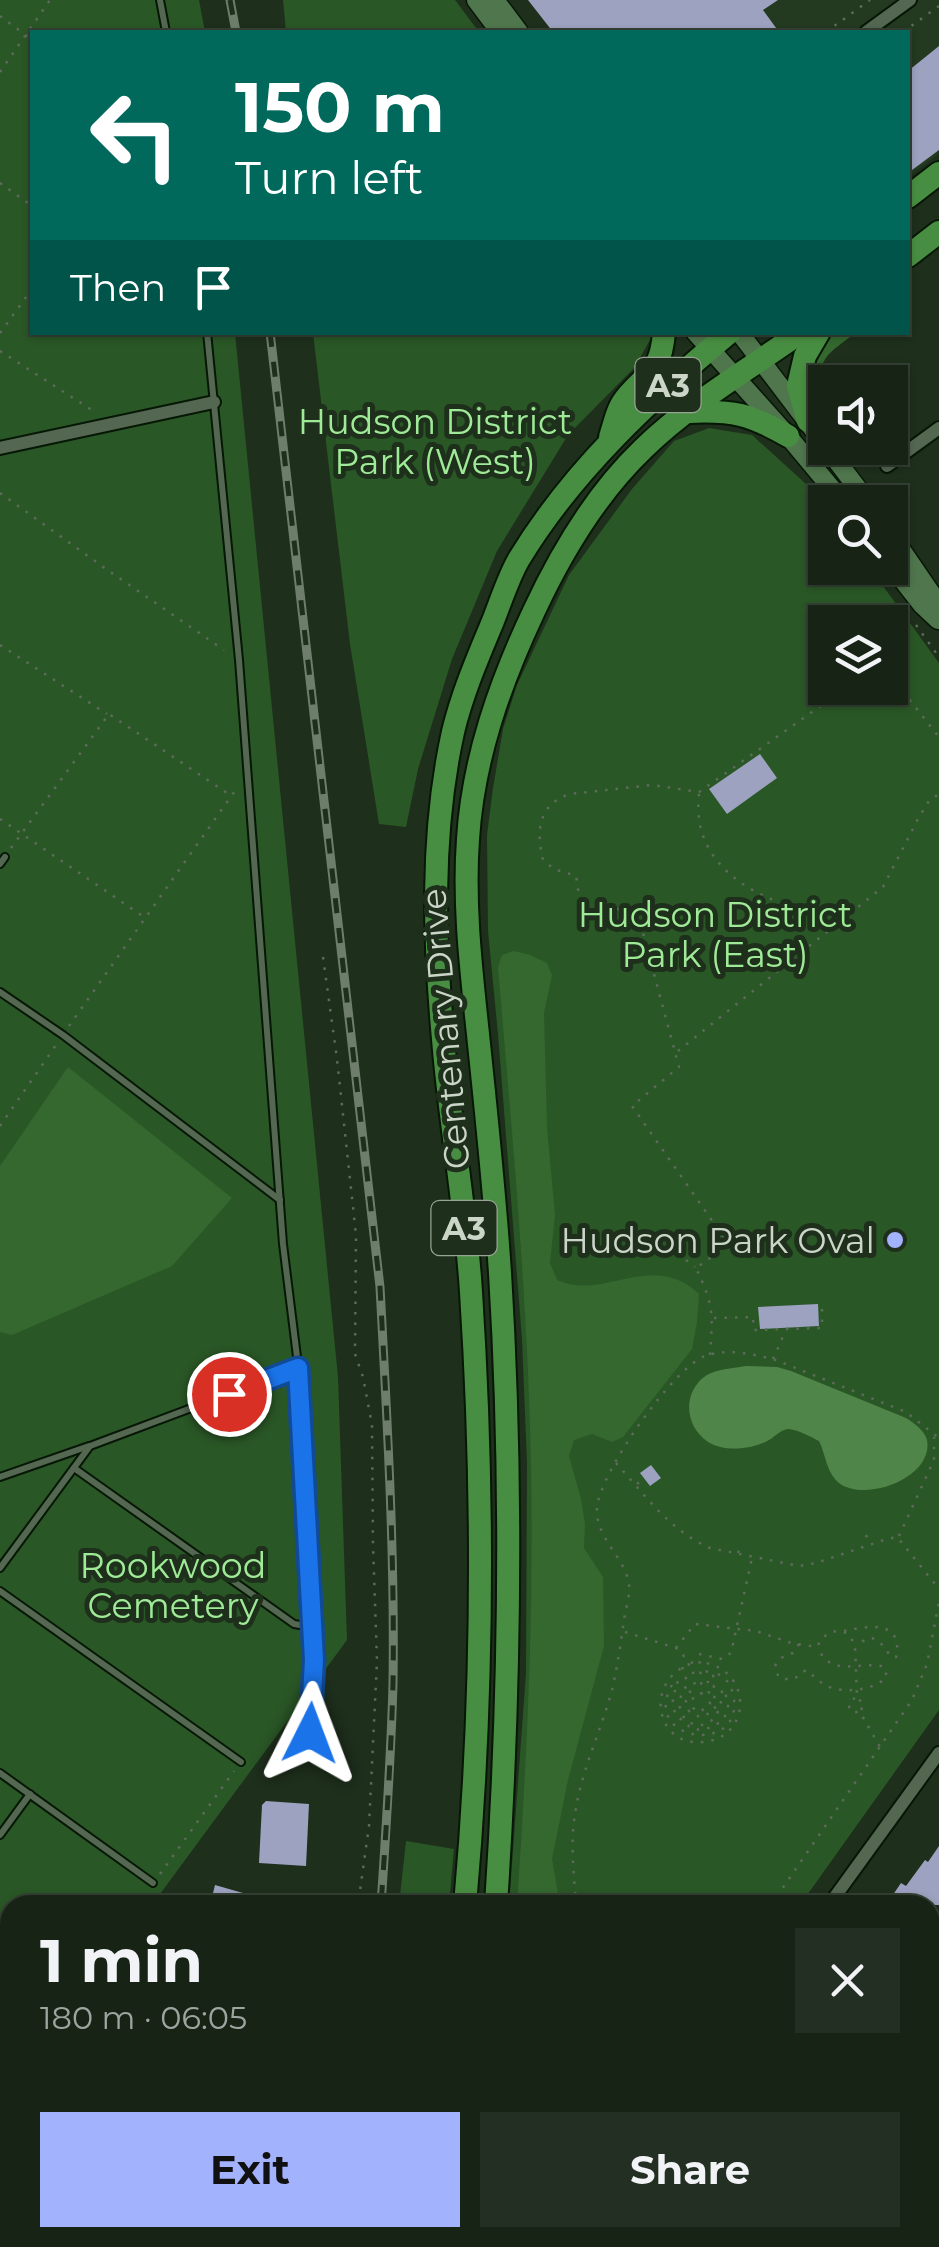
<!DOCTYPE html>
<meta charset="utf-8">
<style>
:root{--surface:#162315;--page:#232f22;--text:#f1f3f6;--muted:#9ea4a0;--line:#354034;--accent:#a3b2fd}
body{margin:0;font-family:Montserrat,sans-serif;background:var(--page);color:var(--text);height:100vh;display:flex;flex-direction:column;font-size:38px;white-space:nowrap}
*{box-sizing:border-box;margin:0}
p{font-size:32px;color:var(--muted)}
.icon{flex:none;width:55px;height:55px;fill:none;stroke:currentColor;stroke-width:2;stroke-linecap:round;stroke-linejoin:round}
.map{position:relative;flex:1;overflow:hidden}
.panel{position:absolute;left:0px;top:1895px;width:940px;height:352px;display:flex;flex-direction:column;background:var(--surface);border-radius:30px 30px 0 0;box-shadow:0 2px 8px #0004,0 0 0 2px var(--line)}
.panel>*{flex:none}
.guide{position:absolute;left:30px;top:30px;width:880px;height:305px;border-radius:0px;box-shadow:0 2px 8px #0004,0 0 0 2px var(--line);background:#00695c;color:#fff;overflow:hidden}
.controls{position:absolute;left:808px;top:365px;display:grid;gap:20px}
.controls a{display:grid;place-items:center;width:100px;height:100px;border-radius:0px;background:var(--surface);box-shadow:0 2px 8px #0004,0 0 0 2px var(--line);font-size:50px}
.pin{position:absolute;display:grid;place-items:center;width:85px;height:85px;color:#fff;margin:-42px;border:5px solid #fff;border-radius:50%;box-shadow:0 2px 10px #0007}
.me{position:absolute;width:110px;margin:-55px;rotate:3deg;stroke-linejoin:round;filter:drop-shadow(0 0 8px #0008)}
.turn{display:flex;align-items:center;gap:35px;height:210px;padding:0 40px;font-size:45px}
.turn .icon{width:130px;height:130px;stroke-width:2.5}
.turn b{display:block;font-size:70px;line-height:85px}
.then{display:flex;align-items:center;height:95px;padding:0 40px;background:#0003;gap:20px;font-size:38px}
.round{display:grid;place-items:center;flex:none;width:105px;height:105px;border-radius:0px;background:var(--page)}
.head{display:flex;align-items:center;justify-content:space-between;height:170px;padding:0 40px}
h1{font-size:60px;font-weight:700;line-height:75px}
.cta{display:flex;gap:20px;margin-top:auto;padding:20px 40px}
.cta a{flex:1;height:115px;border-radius:0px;background:var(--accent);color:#111;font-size:40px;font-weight:700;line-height:115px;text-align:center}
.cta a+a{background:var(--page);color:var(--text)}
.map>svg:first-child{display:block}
.built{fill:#233920}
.green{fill:#2a5726;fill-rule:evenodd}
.forest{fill:#34682f}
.water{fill:#50854a}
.building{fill:#9ca2bf}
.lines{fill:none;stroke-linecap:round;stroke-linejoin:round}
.service-casing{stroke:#071706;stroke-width:10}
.minor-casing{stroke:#071706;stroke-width:16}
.secondary-casing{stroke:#071706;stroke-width:21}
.trunk-casing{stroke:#071706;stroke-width:26}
.path{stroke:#5c6b5a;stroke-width:2.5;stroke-dasharray:2.5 8;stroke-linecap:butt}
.service{stroke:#536751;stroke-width:6}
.minor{stroke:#536751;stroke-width:12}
.secondary{stroke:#4f764c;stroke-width:18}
.trunk{stroke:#488e42;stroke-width:22}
.rail-casing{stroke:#6e7d6c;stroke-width:9}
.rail{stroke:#1e2f1c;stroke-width:5;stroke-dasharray:15;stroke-linecap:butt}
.route-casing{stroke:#114b97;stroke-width:25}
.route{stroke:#1a73e8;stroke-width:18}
.poi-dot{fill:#a3b2fd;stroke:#1e2f1c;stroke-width:4}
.labels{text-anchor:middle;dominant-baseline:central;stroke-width:10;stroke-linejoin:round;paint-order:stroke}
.shield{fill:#1e2f1c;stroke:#97a495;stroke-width:2.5}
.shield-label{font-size:32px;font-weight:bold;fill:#cbd6c9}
.park-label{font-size:35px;fill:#9fea97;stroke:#1e2f1c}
.street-label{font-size:35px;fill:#cbd6c9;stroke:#1e2f1c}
.poi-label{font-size:35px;fill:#cbd6c9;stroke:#1e2f1c;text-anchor:end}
</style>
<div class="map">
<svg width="939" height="2247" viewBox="0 0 939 2247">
<rect width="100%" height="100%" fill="#1e2f1c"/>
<g class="built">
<path d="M537 0H939V154L908 177V32H563Z"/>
<path d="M97 2238H296L295 2247H110Z"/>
</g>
<g class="green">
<path d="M0 0H199L205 32H32V332L235 333 338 1377 347 1640 152 1905H10V2099L0 2112Z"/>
<path d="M283 0H455L479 32H286Z"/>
<path d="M649 333 651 338 635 367 568 435 497 551 452 659 418 769 406 827 379 824 350 644 313 333Z"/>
<path d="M709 428 752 435 817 494 825 506V568H870L939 663V1710L800 1905H509L526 1673 527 1464 522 1339 498 1034 488 931 487 835 493 788 503 729 517 685 569 575 632 489 674 441ZM825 622H890V688H825Z"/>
<path d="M406 1841 454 1849 449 1905H399Z"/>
<path d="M360 2238H410L408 2247H358Z"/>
<path d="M479 2238H556L548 2247H478Z"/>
</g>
<g class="forest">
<path d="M834 333H855C829 354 818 355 820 392H816C810 363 813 352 834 333Z"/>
<path d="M514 951 530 955 547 963 552 975 544 1013 547 1128 555 1215 550 1263 557 1280C603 1302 652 1249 699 1294L697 1322 692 1349 623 1437 612 1442 592 1434 574 1440 569 1456 581 1499 585 1524 584 1548 603 1577 604 1646 568 1780 552 1859 560 1905H517C527 1759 534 1613 531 1466 528 1300 512 1133 498 967L502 955Z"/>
<path d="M68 1067 232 1198 172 1266 12 1335 0 1332V1166Z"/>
</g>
<path class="water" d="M746 1366 777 1367 791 1371 906 1418C914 1423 925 1431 927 1440 934 1478 865 1503 839 1483 826 1472 826 1455 819 1441 811 1437 799 1430 789 1429 781 1429 776 1436 769 1440 752 1450 724 1452 708 1442 684 1426 682 1391 707 1375 718 1369 734 1368 746 1366Z"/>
<g class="building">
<path d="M528 0H778L763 10 779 32H553Z"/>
<path d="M939 46V150L908 173V71Z"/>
<path d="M760 754 777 778 727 814 709 789Z"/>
<path d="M818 1304 819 1326 760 1329 758 1307Z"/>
<path d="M651 1465 661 1478 650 1486 640 1473Z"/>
<path d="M266 1801 309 1804 306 1866 259 1863 262 1805Z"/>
<path d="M939 1846V1905H886L901 1883 906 1886 925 1860 928 1862Z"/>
<path d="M215 1885 271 1901V1905H210Z"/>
</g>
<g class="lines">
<defs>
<g id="service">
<path d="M160 0 166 32"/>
<path d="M207 332 239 660 283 1244 300 1381 314 1660 311 1733"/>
<path d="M0 864 5 857"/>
<path d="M0 992 63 1035 280 1200"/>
<path d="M74 1468 294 1624 312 1627"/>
<path d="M0 1477 89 1446"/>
<path d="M0 1568 90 1446 298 1368"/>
<path d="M0 1591 241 1762"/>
<path d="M0 1773 153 1883"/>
<path d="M0 1835 30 1794"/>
<path d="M0 1935 10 1942"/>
</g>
<g id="minor">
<path d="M866 32 910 0"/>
<path d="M0 448 214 402"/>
<path d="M887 466 939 428"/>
<path d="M829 1905 939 1753"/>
<path d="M930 2125 939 2128"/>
<path d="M0 2205 10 2210"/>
<path d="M49 2238 62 2247"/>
<path d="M579 2247 587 2238"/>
</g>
<g id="secondary">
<path d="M476 0 500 32"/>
<path d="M495 0 519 32"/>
<path d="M695 332 788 436 843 502"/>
<path d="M739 332 825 445"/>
<path d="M827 448 868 502"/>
<path d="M890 533 933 596 939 619"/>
<path d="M890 564 922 605 938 620"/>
</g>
<g id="trunk">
<path d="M908 197 939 173"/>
<path d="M908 256 939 232"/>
<path d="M689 412C733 410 750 414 788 436"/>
<path d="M808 421 798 386 805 356 819 332"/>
<path d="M610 437C614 425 617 409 625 399 647 372 661 373 664 332"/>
<path d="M465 1905C483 1705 484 1492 471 1292 466 1211 451 1130 444 1050 434 944 430 836 453 732 462 694 478 657 493 621 501 601 508 578 519 559 573 470 650 399 730 332"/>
<path d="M496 1905C510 1694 513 1484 500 1273 495 1197 487 1120 479 1044 472 976 463 908 468 839 473 759 500 683 534 611 561 553 597 493 643 449 690 403 748 370 801 332"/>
<path d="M423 2247 424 2238"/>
<path d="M454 2247 456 2238"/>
</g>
</defs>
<use href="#service" class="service-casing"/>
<use href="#minor" class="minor-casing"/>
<use href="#secondary" class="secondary-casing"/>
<use href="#trunk" class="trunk-casing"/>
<g class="path">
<path d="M0 16 32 40"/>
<path d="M826 32 870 0"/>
<path d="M903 32 939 6"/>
<path d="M0 72 50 0"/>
<path d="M0 183 32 206"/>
<path d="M639 332 640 335"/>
<path d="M0 333 32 289"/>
<path d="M0 351 95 412"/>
<path d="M0 493 106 569 224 650"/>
<path d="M916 625 939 657"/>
<path d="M0 645 107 714"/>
<path d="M890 675 939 737"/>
<path d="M699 794C698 804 698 815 700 825 713 886 788 911 842 917"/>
<path d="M0 819 144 917"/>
<path d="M11 848 109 714 230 795"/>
<path d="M323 957 337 1059 356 1235 355 1354 363 1377 372 1425 373 1545 377 1661 369 1826 358 1905"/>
<path d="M69 1026 237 788"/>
<path d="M678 1051 883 887 919 817 929 801 939 794"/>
<path d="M0 1126 56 1045"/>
<path d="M686 1260 695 1267"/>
<path d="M714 1318 753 1317 754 1330 822 1328V1308"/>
<path d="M710 1355C713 1313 714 1306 696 1268L723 1249 727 1242 632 1106 679 1067 639 918 636 912 630 910 588 907 580 902 576 876 554 869 543 860C536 831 538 804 570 794L652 785 699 792 846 688"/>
<path d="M773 1359 782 1339 783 1331"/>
<path d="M616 1463C644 1494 670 1531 710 1548L799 1566 816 1563 890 1538H898L939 1589"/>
<path d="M637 1484 644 1478"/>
<path d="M866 1535 869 1544"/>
<path d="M899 1536 934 1460V1437"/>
<path d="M738 1553 741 1544"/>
<path d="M844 1631C867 1626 904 1619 896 1657H891C882 1644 873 1628 857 1647"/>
<path d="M625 1632 676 1648 684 1656 691 1655"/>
<path d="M799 1644 793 1653C779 1657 768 1665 781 1679H794L806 1670C813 1675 819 1682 827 1686 844 1694 873 1690 886 1678V1671L882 1666C857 1662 831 1677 818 1648"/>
<path d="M676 1648 695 1624 756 1631 791 1643 817 1647C824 1634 833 1627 848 1634L855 1644 857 1698 864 1704 860 1712 880 1747"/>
<path d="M699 1654 722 1659 731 1653 752 1558"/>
<path d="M690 1664C644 1681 655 1747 703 1742 751 1738 753 1673 706 1663L710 1704 700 1712 693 1708V1697L702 1693 699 1654"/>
<path d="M682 1667 688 1684C657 1722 722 1751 722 1689 739 1712 717 1733 692 1729L675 1714 672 1696 679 1684 675 1680C633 1742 748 1758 733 1694 730 1682 724 1676 713 1672L715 1709 703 1717C684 1716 680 1698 695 1687L691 1655"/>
<path d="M855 1698 850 1701 849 1708 852 1712H860"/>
<path d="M160 1874 234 1771"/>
<path d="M137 1905 146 1892"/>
<path d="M576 1905C574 1874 570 1844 575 1814 581 1771 601 1731 612 1690 618 1665 621 1639 625 1614 627 1605 630 1594 629 1584 625 1557 595 1538 597 1508 599 1474 673 1368 705 1356 727 1348 751 1354 773 1359L906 1412 939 1438"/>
<path d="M771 1905 912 1700 927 1664 939 1602"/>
<path d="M0 2095 10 2081"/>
<path d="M0 2177 10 2184"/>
<path d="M89 2238 100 2247"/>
<path d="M307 2247 309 2238"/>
<path d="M505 2247 508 2238"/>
</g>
<use href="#service" class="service"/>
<use href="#minor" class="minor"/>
<use href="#secondary" class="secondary"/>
<use href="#trunk" class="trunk"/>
<defs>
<g id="rail">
<path d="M230 0 236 32"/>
<path d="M270 332 380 1287C387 1419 395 1551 393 1684 391 1758 386 1831 381 1905"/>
<path d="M351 2247 353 2238"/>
</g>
</defs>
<use href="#rail" class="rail-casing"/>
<use href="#rail" class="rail"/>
</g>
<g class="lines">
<defs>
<path id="route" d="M229 1394 298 1368 314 1660 310 1733"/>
</defs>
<use href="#route" class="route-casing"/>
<use href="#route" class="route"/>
</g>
<circle class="poi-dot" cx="895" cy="1240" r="10"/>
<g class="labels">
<g class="shield">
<rect x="635.5" y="358" width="65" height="54" rx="8"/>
<rect x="431.5" y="1201" width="65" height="54" rx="8"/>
</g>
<g class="shield-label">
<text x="668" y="385">A3</text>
<text x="464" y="1228">A3</text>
</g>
<g class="park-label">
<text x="435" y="421">Hudson District<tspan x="435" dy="40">Park (West)</tspan></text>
<text x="715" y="914">Hudson District<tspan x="715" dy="40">Park (East)</tspan></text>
<text x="173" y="1565">Rookwood<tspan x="173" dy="40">Cemetery</tspan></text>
</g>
<g class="street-label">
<text transform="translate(445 1029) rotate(-95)">Centenary Drive</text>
</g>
<g class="poi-label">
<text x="875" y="1240">Hudson Park Oval</text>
</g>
</g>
</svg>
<div class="controls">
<a><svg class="icon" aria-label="sound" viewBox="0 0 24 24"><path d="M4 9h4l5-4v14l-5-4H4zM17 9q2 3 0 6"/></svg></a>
<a><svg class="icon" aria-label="search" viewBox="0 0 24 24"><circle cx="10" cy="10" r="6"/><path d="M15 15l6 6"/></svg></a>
<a><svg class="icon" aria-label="layers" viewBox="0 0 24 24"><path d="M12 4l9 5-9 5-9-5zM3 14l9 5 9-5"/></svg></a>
</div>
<div class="pin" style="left:229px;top:1394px;background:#d93025"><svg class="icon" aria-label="arrive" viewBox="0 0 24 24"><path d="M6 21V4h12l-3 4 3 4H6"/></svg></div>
<svg class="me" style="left:310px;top:1733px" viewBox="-20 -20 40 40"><path d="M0-17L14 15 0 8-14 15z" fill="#1a73e8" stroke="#fff" stroke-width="4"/></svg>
<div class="guide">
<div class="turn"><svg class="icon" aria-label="left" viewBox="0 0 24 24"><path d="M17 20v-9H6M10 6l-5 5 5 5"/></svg><div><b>150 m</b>Turn left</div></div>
<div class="then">Then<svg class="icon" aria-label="arrive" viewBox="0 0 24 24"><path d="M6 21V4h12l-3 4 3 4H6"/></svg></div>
</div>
<section class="panel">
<div class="head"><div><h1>1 min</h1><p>180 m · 06:05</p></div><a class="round"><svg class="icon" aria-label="close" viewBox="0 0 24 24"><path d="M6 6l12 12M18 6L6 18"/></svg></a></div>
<div class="cta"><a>Exit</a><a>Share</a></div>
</section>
</div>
